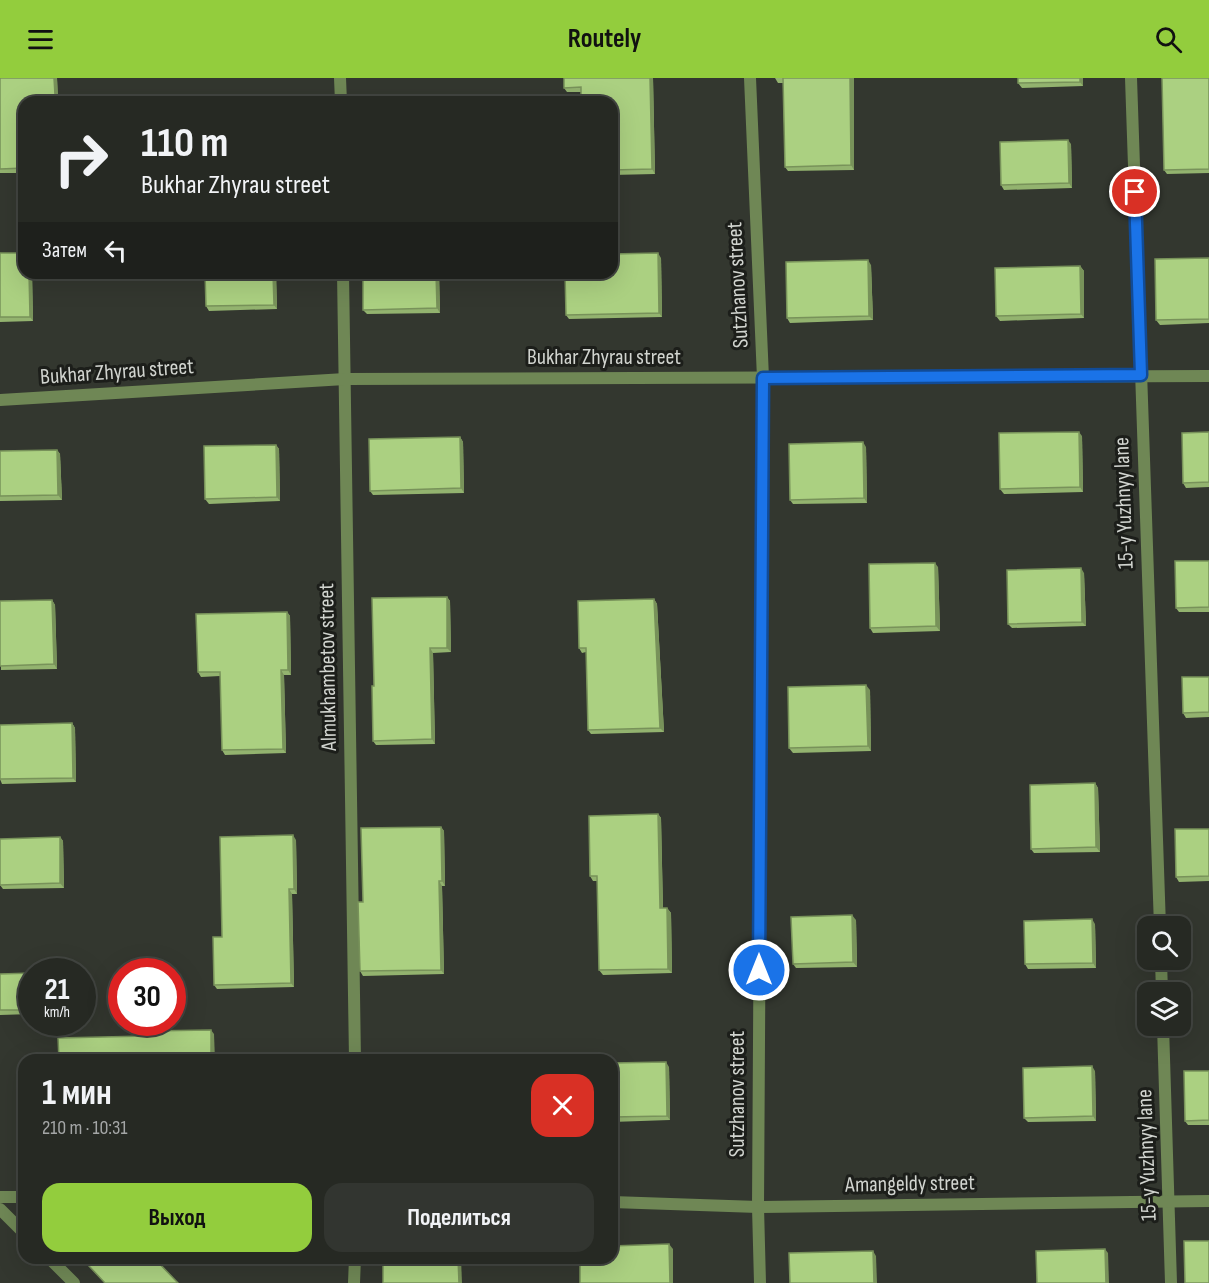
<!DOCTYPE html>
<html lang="ru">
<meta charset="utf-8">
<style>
:root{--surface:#262923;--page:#323530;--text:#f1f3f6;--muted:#a4a6a6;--line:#424541;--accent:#93cd3d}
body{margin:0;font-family:"Sofia Sans Condensed",sans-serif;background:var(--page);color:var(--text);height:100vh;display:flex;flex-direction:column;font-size:22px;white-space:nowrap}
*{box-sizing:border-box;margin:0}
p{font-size:20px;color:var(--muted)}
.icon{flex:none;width:33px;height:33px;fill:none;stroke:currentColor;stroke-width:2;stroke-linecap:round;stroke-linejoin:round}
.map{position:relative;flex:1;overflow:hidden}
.details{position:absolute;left:18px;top:976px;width:600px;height:210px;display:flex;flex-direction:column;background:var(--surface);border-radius:18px;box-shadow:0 6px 24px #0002,0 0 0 2px var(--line)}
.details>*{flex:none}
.hud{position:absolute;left:18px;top:18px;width:600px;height:183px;border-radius:18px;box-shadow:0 6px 24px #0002,0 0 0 2px var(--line);background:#262923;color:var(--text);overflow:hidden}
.tools{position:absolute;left:1137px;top:838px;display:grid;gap:12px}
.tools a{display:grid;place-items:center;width:54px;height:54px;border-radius:12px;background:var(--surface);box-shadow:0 6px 24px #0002,0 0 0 2px var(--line);font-size:30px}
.speed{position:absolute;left:18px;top:880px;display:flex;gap:12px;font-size:30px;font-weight:700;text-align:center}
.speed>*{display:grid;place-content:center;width:78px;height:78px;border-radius:50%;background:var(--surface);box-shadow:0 6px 24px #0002,0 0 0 2px var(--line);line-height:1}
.speed small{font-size:15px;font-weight:400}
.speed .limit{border:9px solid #d22;background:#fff;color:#111}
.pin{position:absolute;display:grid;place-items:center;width:51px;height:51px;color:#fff;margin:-26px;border:3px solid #fff;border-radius:50%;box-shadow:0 2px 6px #0007}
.me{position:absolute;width:66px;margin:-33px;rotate:0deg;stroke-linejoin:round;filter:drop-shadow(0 0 4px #0008)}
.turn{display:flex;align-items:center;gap:21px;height:126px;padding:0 24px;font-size:27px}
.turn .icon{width:78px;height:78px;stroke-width:2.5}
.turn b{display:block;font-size:42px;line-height:51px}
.then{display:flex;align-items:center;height:57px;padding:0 24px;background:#0003;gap:12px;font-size:22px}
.round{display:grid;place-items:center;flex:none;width:63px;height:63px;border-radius:18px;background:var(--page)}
.headline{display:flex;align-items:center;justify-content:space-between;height:102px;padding:0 24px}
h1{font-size:36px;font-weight:700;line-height:45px}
.action{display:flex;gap:12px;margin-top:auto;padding:12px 24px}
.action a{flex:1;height:69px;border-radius:18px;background:var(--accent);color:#111;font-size:24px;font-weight:700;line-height:69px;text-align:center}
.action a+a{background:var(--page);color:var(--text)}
header{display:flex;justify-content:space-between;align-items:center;height:78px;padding:0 24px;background:var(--accent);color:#111;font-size:27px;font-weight:700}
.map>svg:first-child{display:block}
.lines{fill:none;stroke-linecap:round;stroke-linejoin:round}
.minor{stroke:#6f8755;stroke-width:12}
.wall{fill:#93b36f}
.shaded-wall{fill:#78925a}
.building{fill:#abd081;stroke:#78925a;stroke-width:1.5}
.route-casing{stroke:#114b97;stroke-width:15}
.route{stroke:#1a73e8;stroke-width:10}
.labels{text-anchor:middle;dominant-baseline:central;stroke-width:6;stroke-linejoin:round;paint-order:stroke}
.street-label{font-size:22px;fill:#d1d4cf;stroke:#1c1e1a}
</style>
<header><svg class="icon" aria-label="menu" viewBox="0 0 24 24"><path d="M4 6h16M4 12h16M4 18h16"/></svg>Routely<svg class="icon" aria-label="search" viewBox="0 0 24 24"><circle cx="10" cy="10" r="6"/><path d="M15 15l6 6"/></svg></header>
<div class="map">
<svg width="1209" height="1205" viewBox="0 0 1209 1205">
<rect width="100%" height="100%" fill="#33372f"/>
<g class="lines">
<g class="minor">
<path d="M340 0 341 24"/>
<path d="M750 0 763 300 758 1129 760 1205"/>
<path d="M1131 0 1160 849"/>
<path d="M343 195 355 982"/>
<path d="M0 322 345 301 1209 298"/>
<path d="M1161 882 1162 915"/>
<path d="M1163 948 1171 1205"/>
<path d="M0 1119H24"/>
<path d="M612 1124 758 1129 1209 1123"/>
<path d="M0 1131 24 1155"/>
<path d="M49 1180 74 1205"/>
<path d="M354 1205 355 1180"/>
</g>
</g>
<g class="wall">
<path d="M0 0H57L58 22 24 24V95H0Z"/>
<path d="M653 0 655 96 612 97V24L581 14H567L564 10Z"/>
<path d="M775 0H854V92L788 93 785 89 783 5H778Z"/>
<path d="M1018 0H1083V8L1022 10 1018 5Z"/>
<path d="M1209 0V95L1167 96 1164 92Z"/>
<path d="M1071 66 1072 110 1004 112 1001 107Z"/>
<path d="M0 175 24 195H32L33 243 0 244Z"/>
<path d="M661 180 662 239 569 241 566 237Z"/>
<path d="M1209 180V245L1160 247 1156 242Z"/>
<path d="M871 187 873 242 790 245 787 240Z"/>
<path d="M1080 188 1084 193V240L1000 243 996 238Z"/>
<path d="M205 195H276L277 231 209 233 206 228Z"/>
<path d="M439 195 440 235 367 236 363 232Z"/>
<path d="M1209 354V409L1186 410 1183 405Z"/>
<path d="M1082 358 1083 414 1004 416 1000 411Z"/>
<path d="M460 359 463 364 464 415 373 417 370 413Z"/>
<path d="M276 367 279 371 280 423 209 426 205 421Z"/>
<path d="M866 369 867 425 793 426 790 422Z"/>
<path d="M57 372 60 376 62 422 0 423V373Z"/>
<path d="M1209 483V534H1179L1176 530Z"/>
<path d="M938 489 940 553 873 555 870 550Z"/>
<path d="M1084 495 1086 548 1012 550 1008 546Z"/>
<path d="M447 519 450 523 451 574 433 575 435 666 376 667 373 663 374 608Z"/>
<path d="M654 521 657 526 664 654 591 656 588 652 586 574 582 575 579 570Z"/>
<path d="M52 522 55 527 57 591 1 592 0 523Z"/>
<path d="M287 534 290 538 291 597H284L286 675 225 677 222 672 220 598 201 599 198 594Z"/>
<path d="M1209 599V639L1186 640 1183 635Z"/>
<path d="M870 612 871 673 793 675 789 670Z"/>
<path d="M72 645 75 650 76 704 2 706 0 701Z"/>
<path d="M1095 705 1098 710 1100 774 1034 775 1031 771Z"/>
<path d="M658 736 661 740 663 830H667L671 835 672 895 603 897 599 892 597 803H593L590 798Z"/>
<path d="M441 749 444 753 445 808H442L444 896 363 898 360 893 363 824Z"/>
<path d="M1209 751V803L1179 804 1176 799Z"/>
<path d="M60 759 63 763 64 810 3 811 0 807Z"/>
<path d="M296 762 297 816H292L294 909 217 911 214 907 222 859Z"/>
<path d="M856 842 857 889 796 890 793 886Z"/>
<path d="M1095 846 1096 890 1028 891 1025 886Z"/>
<path d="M32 895V936L0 937V896Z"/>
<path d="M612 985 669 989 670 1042 612 1044Z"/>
<path d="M1095 993 1096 1043 1028 1044 1024 1040Z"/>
<path d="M1209 993V1047H1188L1185 1043Z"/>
</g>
<g class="shaded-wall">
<path d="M54 0H57L58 22 55 17Z"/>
<path d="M650 0H653L655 96 652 91Z"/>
<path d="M850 0H854V92L851 87Z"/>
<path d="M1080 0H1083V8L1080 4Z"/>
<path d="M1068 62 1071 66 1072 110 1069 105Z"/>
<path d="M658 175 661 180 662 239 659 235Z"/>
<path d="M868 182 871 187 873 242 869 238Z"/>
<path d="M1080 188 1084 193V240L1081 236Z"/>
<path d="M29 195H32L33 243 30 239Z"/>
<path d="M273 195H276L277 231 274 227Z"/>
<path d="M436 195H439L440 235 437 230Z"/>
<path d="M1079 354 1082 358 1083 414 1080 409Z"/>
<path d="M460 359 463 364 464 415 461 410Z"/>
<path d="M863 364 866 369 867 425 864 420Z"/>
<path d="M276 367 279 371 280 423 277 419Z"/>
<path d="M57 372 60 376 62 422 58 417Z"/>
<path d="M935 485 938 489 940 553 936 548Z"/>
<path d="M1081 490 1084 495 1086 548 1082 544Z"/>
<path d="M447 519 450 523 451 574 447 570Z"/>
<path d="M654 521 657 526 664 654 660 650Z"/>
<path d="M52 522 55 527 57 591 54 586Z"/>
<path d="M287 534 290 538 291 597 288 592Z"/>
<path d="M430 570 433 575 435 666 432 661Z"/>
<path d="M281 592 284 597 286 675 283 671Z"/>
<path d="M866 607 870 612 871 673 868 668Z"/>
<path d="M72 645 75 650 76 704 73 700Z"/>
<path d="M1095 705 1098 710 1100 774 1096 769Z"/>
<path d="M658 736 661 740 663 835 660 830Z"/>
<path d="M441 749 444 753 445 808 442 803Z"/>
<path d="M293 757 296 762 297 816 294 811Z"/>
<path d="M60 759 63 763 64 810 60 805Z"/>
<path d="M439 803 442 808 444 896 441 892Z"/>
<path d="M289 811 292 816 294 909 291 905Z"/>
<path d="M667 830 671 835 672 895 668 891Z"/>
<path d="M852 837 856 842 857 889 853 884Z"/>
<path d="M1092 841 1095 846 1096 890 1093 885Z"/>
<path d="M211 952 214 956 215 982H211Z"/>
<path d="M666 984 669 989 670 1042 667 1038Z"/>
<path d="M1092 988 1095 993 1096 1043 1093 1038Z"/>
<path d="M669 1166 673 1171V1205H670Z"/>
<path d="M1105 1171 1108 1175 1109 1205H1106Z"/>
<path d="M873 1173 876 1178 877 1205H874Z"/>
<path d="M458 1180H461L462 1205H459Z"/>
</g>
<g class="building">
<path d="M0 0H54L55 17H44V24H24V90L0 91Z"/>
<path d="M564 0H650L652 91 612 92V24H581V9L564 10Z"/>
<path d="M783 0H850L851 87 785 89Z"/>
<path d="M1018 0H1080V4L1018 5Z"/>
<path d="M1162 0H1209V91L1164 92Z"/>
<path d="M1068 62 1069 105 1001 107 1000 64Z"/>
<path d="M0 175H24V195H29L30 239H0Z"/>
<path d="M658 175 659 235 566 237 565 195H612V176Z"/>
<path d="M1209 180V241L1156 242 1155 181Z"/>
<path d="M868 182 869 238 787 240 786 184Z"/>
<path d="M1080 188 1081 236 996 238 995 190Z"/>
<path d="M205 195H273L274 227 206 228Z"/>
<path d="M363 195H436L437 230 363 232Z"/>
<path d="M1079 354 1080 409 1000 411 999 355Z"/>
<path d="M1209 354V404L1183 405 1182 355Z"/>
<path d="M460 359 461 410 370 413 369 361Z"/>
<path d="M863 364 864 420 790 422 789 366Z"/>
<path d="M276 367 277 419 205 421 204 368Z"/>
<path d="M57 372 58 417 0 418V373Z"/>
<path d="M1175 483H1209V529L1176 530Z"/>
<path d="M935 485 936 548 870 550 869 486Z"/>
<path d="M1081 490 1082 544 1008 546 1007 492Z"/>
<path d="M447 519V570H430L432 661 373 663 372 608H374L372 520Z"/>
<path d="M654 521 660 650 588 652 586 570H579L578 523Z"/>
<path d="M52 522 54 586 0 588V523Z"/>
<path d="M287 534 288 592H281L283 671 222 672 220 594H198L196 536Z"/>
<path d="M1182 599H1209V634L1183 635Z"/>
<path d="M866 607 868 668 789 670 788 609Z"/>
<path d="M72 645 73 700 0 701V647Z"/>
<path d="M1095 705 1096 769 1031 771 1030 707Z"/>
<path d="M658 736 660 830H667L668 891 599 892 597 798H590L589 738Z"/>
<path d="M441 749 442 803H439L441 892 360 893 358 824H363L361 750Z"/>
<path d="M1175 751H1209V798L1176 799Z"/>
<path d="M293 757 294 811H289L291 905 214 907 213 859H222L220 759Z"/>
<path d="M60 759V805L0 807V761Z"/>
<path d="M852 837 853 884 793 886 791 839Z"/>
<path d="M1092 841 1093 885 1025 886 1024 843Z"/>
<path d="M32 895V932H0V896Z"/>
<path d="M211 952V982H59L58 960 146 958V953Z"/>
<path d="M666 984 667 1038 612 1039V985Z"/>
<path d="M1092 988 1093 1038 1024 1040 1023 990Z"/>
<path d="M1184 993H1209V1042L1185 1043Z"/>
<path d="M1184 1163H1209V1205H1185Z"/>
<path d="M669 1166 670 1205H580V1180H612V1168Z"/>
<path d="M1105 1171 1106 1205H1037L1036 1173Z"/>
<path d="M873 1173 874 1205H790L789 1175Z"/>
<path d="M97 1180H154L178 1205H105L89 1188Z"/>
<path d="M383 1180H458L459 1205H383Z"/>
</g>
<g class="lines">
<defs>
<path id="route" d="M759 892 763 300 1141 297 1135 114"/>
</defs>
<use href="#route" class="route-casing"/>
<use href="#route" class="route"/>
</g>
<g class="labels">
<g class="street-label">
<text transform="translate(738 207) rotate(-93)">Sutzhanov street</text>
<text x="604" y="279">Bukhar Zhyrau street</text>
<text transform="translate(117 294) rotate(-4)">Bukhar Zhyrau street</text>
<text transform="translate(1124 425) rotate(-92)">15-y Yuzhnyy lane</text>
<text transform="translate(328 589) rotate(-91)">Almukhambetov street</text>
<text transform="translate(737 1016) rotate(-90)">Sutzhanov street</text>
<text transform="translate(1147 1077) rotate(-92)">15-y Yuzhnyy lane</text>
<text transform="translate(910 1106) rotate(-1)">Amangeldy street</text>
</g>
</g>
</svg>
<div class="tools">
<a><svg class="icon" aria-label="search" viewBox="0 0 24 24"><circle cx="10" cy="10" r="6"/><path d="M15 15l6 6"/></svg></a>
<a><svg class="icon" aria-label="layers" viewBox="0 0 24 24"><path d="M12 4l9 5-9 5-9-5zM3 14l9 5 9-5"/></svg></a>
</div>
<div class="speed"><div>21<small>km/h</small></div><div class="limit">30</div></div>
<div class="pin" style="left:1135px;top:114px;background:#d93025"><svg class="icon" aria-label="arrive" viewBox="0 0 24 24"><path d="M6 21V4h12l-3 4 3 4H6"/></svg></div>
<svg class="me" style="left:759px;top:892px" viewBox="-20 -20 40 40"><circle r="17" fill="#1a73e8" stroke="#fff" stroke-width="3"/><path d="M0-11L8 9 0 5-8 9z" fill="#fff"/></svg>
<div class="hud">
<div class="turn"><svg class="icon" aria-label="right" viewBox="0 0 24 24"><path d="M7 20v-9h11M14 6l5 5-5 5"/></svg><div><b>110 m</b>Bukhar Zhyrau street</div></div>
<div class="then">Затем<svg class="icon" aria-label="left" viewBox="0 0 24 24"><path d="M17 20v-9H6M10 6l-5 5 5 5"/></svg></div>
</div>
<section class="details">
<div class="headline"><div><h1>1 мин</h1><p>210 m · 10:31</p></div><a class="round" style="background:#d93025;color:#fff"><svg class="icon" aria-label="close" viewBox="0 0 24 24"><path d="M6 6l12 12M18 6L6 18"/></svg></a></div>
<div class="action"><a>Выход</a><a>Поделиться</a></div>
</section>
</div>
